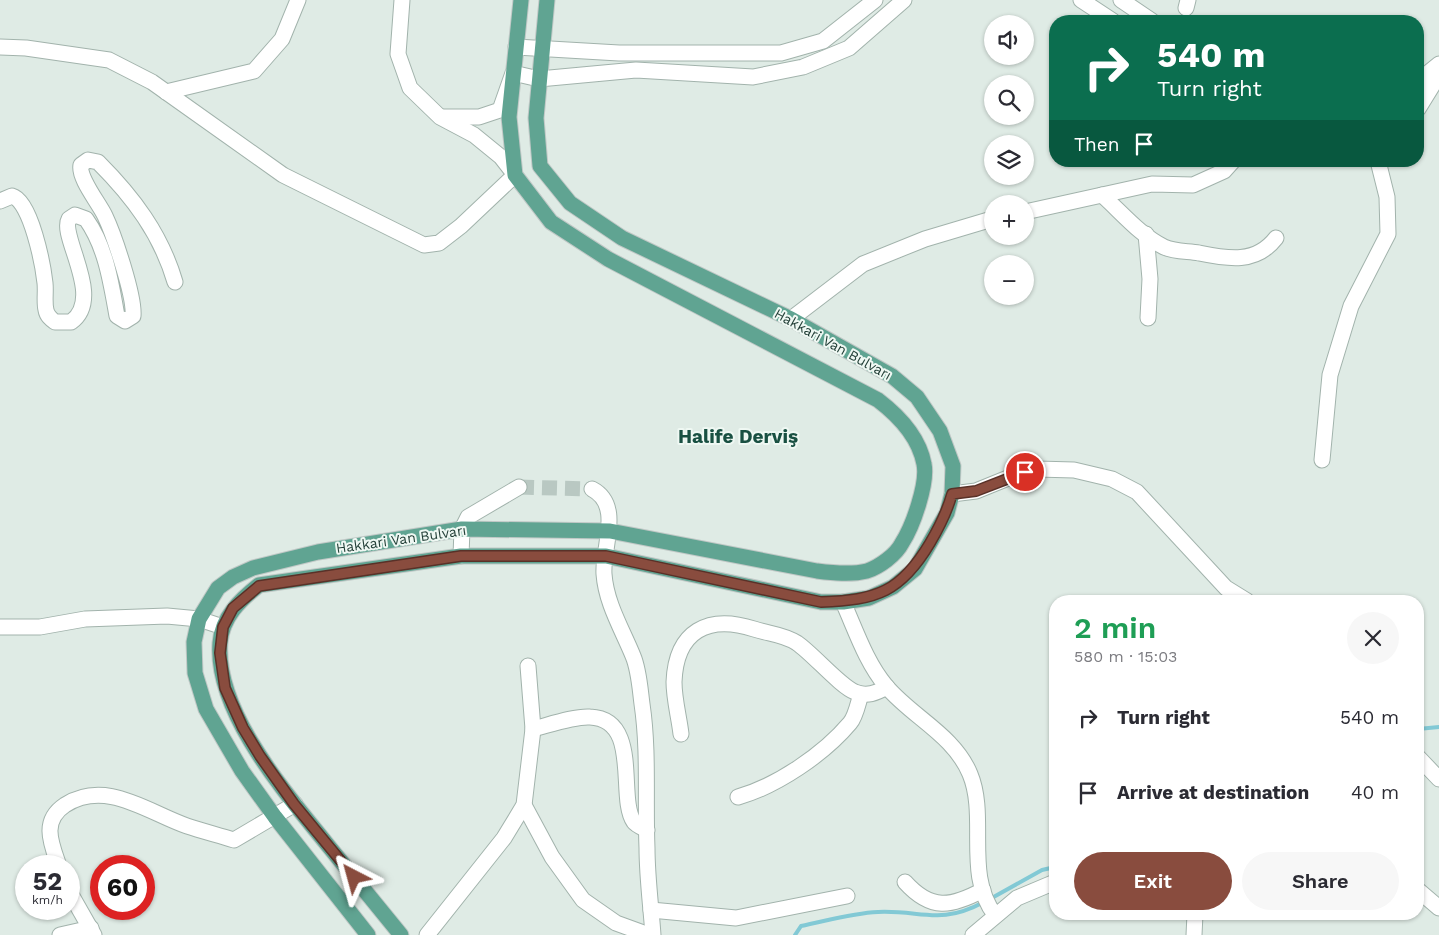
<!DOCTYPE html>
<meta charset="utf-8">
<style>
:root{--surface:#fff;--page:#f7f7f7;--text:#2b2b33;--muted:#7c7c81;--accent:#894c3e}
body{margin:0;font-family:"Work Sans",sans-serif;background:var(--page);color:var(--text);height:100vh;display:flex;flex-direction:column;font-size:19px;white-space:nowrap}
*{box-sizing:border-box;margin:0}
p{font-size:16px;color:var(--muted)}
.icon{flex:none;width:28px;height:28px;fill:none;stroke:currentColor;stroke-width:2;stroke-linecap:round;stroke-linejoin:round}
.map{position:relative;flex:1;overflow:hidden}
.details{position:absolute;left:1049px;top:595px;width:375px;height:325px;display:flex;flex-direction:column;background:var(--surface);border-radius:20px;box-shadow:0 1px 4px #0004}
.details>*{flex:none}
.guide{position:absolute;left:1049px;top:15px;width:375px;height:152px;border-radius:20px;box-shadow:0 1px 4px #0004;background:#0b6e4f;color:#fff;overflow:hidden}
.buttons{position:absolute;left:984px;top:15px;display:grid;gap:10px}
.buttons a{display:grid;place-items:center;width:50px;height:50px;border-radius:50%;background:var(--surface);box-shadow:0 1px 4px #0004;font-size:25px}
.speed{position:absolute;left:15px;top:855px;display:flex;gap:10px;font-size:25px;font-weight:700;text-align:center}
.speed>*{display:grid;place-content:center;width:65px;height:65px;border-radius:50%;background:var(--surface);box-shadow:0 1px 4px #0004;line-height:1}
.speed small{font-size:12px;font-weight:400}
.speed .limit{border:8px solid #d22;background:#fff;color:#111}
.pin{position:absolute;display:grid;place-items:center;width:42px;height:42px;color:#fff;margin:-21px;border:2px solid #fff;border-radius:50%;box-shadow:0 1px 5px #0007}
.me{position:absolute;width:55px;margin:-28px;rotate:321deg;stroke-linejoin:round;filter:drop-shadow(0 0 4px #0008)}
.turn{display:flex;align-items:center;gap:18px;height:105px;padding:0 25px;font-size:22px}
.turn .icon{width:65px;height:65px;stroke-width:2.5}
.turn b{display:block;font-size:35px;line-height:42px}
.then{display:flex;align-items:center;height:48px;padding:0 25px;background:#0003;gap:10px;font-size:19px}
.round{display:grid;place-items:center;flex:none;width:52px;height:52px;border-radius:26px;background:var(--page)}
.headline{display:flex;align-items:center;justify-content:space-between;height:85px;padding:0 25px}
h1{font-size:30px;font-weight:600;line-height:38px;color:#1e9e55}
.cta{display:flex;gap:10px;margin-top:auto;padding:10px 25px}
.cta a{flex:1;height:58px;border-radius:30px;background:var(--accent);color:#fff;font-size:20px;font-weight:600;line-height:58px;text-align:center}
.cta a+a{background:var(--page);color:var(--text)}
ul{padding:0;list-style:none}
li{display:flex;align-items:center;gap:15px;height:75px;padding:0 25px}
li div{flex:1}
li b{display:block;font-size:19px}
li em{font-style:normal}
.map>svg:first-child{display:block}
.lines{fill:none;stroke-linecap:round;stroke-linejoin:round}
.stream{stroke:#82c9d5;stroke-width:4}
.minor-tunnel{stroke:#b9c8c2;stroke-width:15;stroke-dasharray:15 8;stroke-linecap:butt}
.minor-casing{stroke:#a2b3ac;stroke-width:17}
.major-casing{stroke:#c0c8c6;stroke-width:17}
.minor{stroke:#fff;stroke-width:15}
.major{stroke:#60a492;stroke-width:15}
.route-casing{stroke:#593128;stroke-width:12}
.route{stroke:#894c3e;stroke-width:9}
.labels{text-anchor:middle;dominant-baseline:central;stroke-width:4;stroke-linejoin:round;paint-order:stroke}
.street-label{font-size:14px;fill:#1f3c34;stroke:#eff8f3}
.district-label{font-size:19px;font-weight:bold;fill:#195042;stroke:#eff8f3}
</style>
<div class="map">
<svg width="1439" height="935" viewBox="0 0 1439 935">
<rect width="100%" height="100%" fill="#dfebe5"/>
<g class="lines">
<g class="stream">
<path d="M1418 729 1439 727"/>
<path d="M990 899 1042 870 1055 867"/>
<path d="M795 935 801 926C826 921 852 913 878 912 922 910 939 926 984 902"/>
</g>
<path class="minor-tunnel" d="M519 487 592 489"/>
<defs>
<g id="minor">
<path d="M1081 0 1113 21"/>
<path d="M1121 0 1152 21"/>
<path d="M1186 8 1188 0"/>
<path d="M0 47 26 48 109 60 152 82 283 175 424 245 439 243 461 226 515 175 501 157 474 135 440 117 410 88 398 54 402 0"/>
<path d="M516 47 619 53H781L823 41 875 0"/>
<path d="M1418 81 1439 64"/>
<path d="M166 92 254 71 282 39 298 0"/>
<path d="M1418 109 1439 75"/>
<path d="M441 117H479L500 110 513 73 539 79 636 70 753 77 803 67 849 48 904 0"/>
<path d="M1102 195C1121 212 1141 236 1164 247 1175 252 1188 251 1199 253 1228 259 1256 264 1276 238"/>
<path d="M0 201 12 196C31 201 43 265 45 283 46 292 44 302 46 310 47 316 51 319 55 322H71C105 298 59 236 69 219L75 215 86 219C106 247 111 283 117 316L125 321 133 316C135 297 114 235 105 216 99 203 78 178 81 165L88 160 98 162C133 197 161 234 175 282"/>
<path d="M1025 212 1152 184 1193 185 1224 171 1233 161"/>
<path d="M1146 234 1150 279 1148 318"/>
<path d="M791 319 863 264 925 239 992 219"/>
<path d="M1322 460 1330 375 1351 306 1388 234 1387 197 1378 161"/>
<path d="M592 489C623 505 602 548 604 574 606 603 622 629 633 656 639 670 640 689 642 704 649 751 645 800 647 848 647 877 651 906 653 935"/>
<path d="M952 494 976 491 1013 476 1037 469 1074 470 1112 479 1137 492 1226 588 1247 601"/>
<path d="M461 556 462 529 468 517 519 487"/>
<path d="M843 602C856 631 866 662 886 686 912 717 954 735 970 774 988 817 964 875 995 915"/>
<path d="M0 627H40L85 619 167 616 199 619 223 627"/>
<path d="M533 729C549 725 574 716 590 717 642 719 617 798 634 822 636 825 643 828 647 830"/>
<path d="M681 734C679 717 674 699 674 682 676 631 708 614 754 629 769 634 783 634 797 643 813 654 841 687 855 692 867 697 876 693 887 687"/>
<path d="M1418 757 1439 779"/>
<path d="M738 797C777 786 824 754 850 723 856 716 858 703 861 694"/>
<path d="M524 805 552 857 583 900 616 923 649 935"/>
<path d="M59 866C51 843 41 821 65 805 106 779 147 812 187 826 202 831 218 835 234 840L295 804"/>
<path d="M905 882C931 911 951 907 983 890"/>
<path d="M1418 890 1439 908"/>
<path d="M69 891 94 935"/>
<path d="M651 910 736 918 847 896"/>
<path d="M60 935 91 928"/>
<path d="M427 935 504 838 524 805 533 729 528 666"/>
<path d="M973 935 1017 898 1055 882"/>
<path d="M1194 935 1195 914"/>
</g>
<g id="major">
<path d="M368 935 275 817 242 771 206 709 195 673 194 642 199 619 218 588 233 577 253 568 318 552 462 529 610 531 817 571C833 573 851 575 867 571 879 567 896 555 902 543 913 526 928 483 924 464 919 437 899 416 878 400L608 259 551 222 515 175 509 117 521 0"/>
<path d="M401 935C376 904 351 874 326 843 285 792 215 712 220 643 222 617 240 600 259 585L461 556H606L821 602H843L869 598 893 587 915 569 947 513 952 494 953 466 940 431 917 397 892 376 791 319 622 238 570 203 540 166 536 118 547 0"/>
</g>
</defs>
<use href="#minor" class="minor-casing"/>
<use href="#major" class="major-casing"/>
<use href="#minor" class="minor"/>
<use href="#major" class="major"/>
</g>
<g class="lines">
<defs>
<path id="route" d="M354 877 294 804 260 756 243 728 225 688 220 653 223 627 233 608 259 586 461 556H606L821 602C877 600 901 592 930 543 940 526 947 512 952 494L976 491 1025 472"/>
</defs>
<use href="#route" class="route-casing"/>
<use href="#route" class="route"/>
</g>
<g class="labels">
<g class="street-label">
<text transform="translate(833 344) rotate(29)">Hakkari Van Bulvarı</text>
<text transform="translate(401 539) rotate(-8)">Hakkari Van Bulvarı</text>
</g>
<g class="district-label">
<text x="738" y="436">Halife Derviş</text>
</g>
</g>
</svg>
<div class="buttons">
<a><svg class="icon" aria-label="sound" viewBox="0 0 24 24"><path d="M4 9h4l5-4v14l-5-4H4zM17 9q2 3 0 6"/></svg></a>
<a><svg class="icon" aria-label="search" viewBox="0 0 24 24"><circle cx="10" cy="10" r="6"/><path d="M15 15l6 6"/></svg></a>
<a><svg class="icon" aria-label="layers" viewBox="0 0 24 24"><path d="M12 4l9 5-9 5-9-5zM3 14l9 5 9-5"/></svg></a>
<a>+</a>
<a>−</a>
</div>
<div class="speed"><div>52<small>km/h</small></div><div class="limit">60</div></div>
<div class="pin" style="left:1025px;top:472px;background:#d93025"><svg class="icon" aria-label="arrive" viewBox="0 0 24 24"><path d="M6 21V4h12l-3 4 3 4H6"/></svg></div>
<svg class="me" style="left:354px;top:877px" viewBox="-20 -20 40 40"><path d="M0-17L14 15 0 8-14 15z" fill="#894c3e" stroke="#fff" stroke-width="4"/></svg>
<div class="guide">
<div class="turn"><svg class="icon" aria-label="right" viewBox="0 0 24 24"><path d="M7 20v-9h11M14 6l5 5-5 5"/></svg><div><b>540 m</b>Turn right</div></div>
<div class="then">Then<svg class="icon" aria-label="arrive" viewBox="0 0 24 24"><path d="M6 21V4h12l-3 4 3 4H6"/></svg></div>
</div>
<section class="details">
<div class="headline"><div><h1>2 min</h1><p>580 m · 15:03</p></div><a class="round"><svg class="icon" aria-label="close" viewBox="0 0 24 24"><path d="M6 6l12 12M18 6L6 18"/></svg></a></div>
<ul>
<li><svg class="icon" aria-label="right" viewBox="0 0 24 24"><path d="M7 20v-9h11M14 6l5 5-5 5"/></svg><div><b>Turn right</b></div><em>540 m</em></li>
<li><svg class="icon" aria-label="arrive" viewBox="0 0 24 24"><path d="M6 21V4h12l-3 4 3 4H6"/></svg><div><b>Arrive at destination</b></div><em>40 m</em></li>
</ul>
<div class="cta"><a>Exit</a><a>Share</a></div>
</section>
</div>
